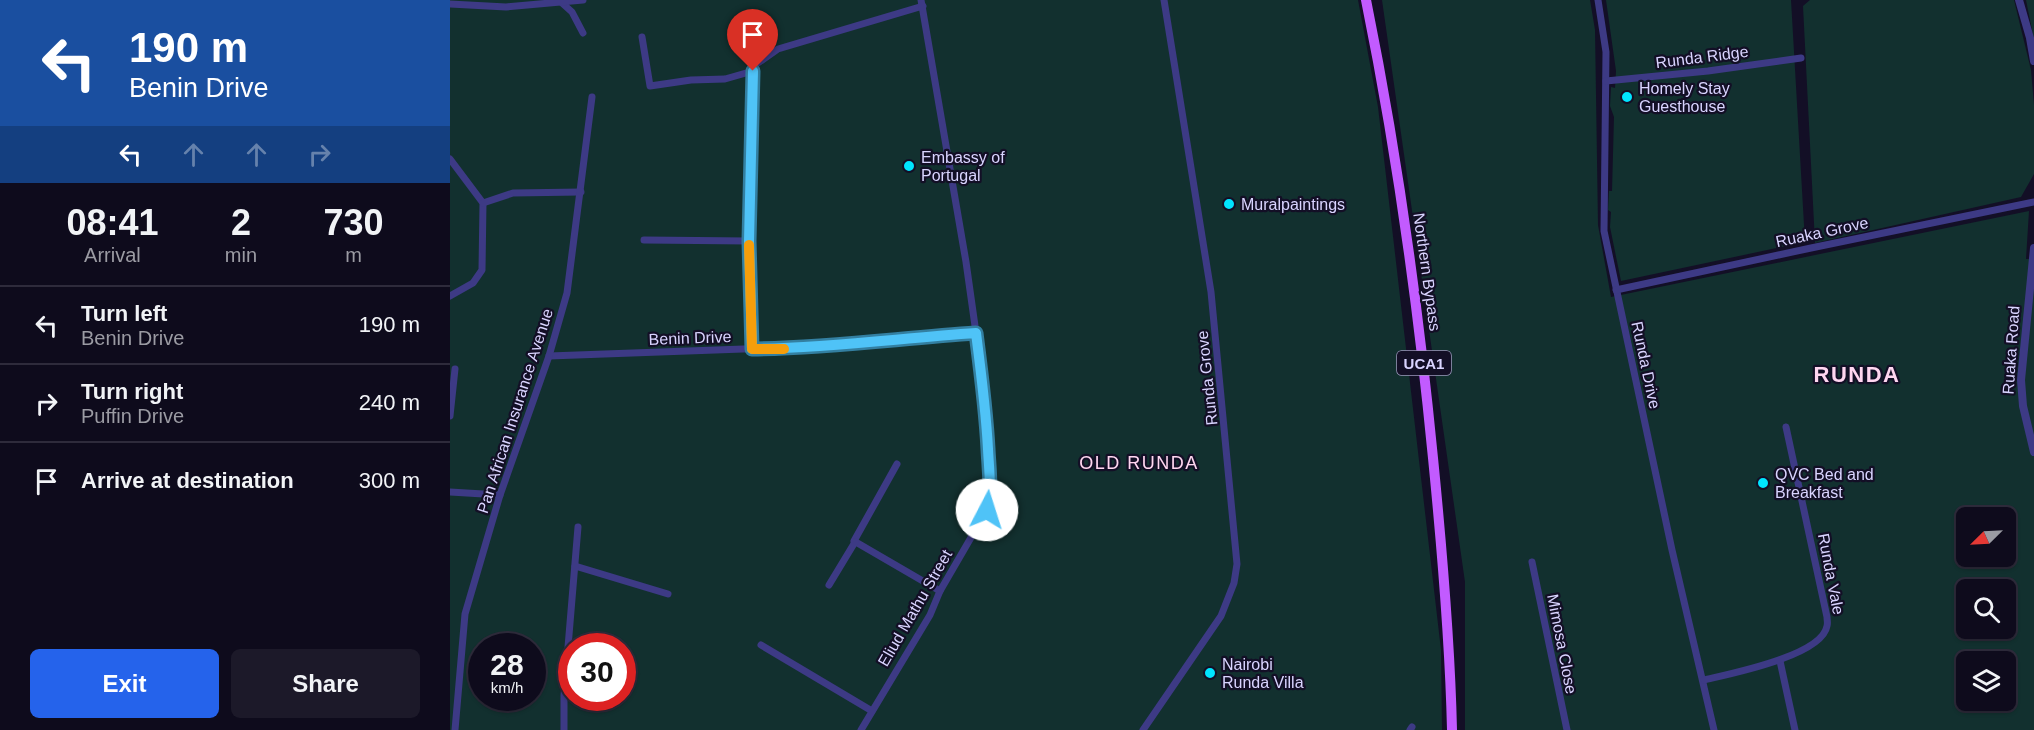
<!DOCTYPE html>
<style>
:root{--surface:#0e0b1c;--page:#1c1929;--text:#f1f3f6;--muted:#9b9ba3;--line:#2e2b3b;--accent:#2563eb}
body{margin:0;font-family:Helvetica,sans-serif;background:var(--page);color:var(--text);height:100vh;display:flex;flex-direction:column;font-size:22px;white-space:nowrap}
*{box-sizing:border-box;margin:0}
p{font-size:20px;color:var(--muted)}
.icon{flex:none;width:33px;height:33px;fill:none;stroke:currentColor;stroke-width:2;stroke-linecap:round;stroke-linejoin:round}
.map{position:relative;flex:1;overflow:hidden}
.drawer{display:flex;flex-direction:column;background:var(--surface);width:450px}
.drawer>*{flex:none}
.hud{background:#1a4fa0;color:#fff;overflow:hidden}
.needle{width:39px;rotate:246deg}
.tools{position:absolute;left:1506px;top:507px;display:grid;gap:12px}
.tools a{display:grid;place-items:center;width:60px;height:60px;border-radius:9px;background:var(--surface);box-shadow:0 2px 4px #0004,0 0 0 2px var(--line);font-size:30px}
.speed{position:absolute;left:18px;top:633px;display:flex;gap:12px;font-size:30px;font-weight:700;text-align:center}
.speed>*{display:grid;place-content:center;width:78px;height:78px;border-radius:50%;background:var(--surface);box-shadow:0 2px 4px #0004,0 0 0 2px var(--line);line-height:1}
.speed small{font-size:15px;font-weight:400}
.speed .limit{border:9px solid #d22;background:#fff;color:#111}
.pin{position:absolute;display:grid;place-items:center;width:51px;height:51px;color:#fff;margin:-62px -26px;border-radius:50% 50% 50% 0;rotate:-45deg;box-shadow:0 0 6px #0007}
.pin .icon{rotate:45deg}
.me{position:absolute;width:66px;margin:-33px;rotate:5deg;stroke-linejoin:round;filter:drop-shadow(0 0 4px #0008)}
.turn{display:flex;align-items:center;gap:21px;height:126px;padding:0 30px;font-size:27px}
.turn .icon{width:78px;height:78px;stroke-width:2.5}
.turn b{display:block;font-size:42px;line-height:51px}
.lanes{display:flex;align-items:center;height:57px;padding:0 30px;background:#0003;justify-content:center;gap:30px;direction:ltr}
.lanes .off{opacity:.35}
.eta{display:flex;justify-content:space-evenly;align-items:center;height:102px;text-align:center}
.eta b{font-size:36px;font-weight:700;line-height:42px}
.cta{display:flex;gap:12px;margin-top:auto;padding:12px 30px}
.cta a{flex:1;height:69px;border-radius:9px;background:var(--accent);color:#fff;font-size:24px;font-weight:700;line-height:69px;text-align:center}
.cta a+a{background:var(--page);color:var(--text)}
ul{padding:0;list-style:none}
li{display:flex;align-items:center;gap:18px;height:78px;padding:0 30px;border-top:2px solid var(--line)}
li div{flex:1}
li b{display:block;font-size:22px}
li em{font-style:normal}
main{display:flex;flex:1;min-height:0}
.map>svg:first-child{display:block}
.green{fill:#12302f;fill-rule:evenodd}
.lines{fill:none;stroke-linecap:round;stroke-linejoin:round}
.minor{stroke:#3d3a85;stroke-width:7}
.tertiary{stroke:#3d3a85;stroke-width:8}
.primary{stroke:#c25bff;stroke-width:10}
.route-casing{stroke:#337fa1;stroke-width:15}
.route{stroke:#4fc3f7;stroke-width:10}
.slow{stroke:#f59e0b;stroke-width:10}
.poi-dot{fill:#00e5ff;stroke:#130f26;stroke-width:2}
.labels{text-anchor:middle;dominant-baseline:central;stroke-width:4.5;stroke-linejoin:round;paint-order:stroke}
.shield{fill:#130f26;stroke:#9e99be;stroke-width:1.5}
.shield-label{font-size:15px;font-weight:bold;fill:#d9d4ff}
.street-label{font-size:16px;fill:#d9d4ff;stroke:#130f26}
.poi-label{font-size:16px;fill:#d9d4ff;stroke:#130f26;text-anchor:start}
.neighbourhood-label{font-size:18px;letter-spacing:1.5px;fill:#ffd6f0;stroke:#130f26}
.district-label{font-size:22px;font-weight:bold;letter-spacing:1.5px;fill:#ffd6f0;stroke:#130f26}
</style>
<main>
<section class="drawer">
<div class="hud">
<div class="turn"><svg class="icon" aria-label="left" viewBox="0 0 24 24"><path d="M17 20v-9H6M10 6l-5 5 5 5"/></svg><div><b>190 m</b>Benin Drive</div></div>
<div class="lanes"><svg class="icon" aria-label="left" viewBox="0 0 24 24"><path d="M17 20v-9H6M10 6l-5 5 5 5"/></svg><svg class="icon off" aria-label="ahead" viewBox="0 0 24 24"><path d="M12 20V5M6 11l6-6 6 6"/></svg><svg class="icon off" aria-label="ahead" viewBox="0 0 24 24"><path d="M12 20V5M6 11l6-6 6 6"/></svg><svg class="icon off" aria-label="right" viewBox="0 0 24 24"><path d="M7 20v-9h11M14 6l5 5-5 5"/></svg></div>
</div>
<div class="eta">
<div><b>08:41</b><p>Arrival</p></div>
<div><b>2</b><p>min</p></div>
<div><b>730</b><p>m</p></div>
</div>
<ul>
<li><svg class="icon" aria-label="left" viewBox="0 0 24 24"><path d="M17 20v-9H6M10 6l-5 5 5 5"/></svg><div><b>Turn left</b><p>Benin Drive</p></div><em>190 m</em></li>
<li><svg class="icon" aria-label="right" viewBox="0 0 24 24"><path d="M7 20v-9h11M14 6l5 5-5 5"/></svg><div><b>Turn right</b><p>Puffin Drive</p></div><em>240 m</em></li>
<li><svg class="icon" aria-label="arrive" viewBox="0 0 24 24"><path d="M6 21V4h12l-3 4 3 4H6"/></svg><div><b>Arrive at destination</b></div><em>300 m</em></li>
</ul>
<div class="cta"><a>Exit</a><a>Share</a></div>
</section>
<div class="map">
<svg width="1584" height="730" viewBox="0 0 1584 730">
<rect width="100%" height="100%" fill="#130f26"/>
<g class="green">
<path d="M0 0H908L928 107 991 650 992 730H0ZM32 646H82V698H32ZM122 646H172V698H122Z"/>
<path d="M932 0H1140L1145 30 1148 225 1161 297 1579 211 1576 259H1584V730H1015V582ZM1516 518H1556V556H1516ZM1516 590H1556V628H1516ZM1516 662H1556V700H1516Z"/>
<path d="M1156 0H1341L1355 242 1171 281 1160 227 1161 212 1158 210 1159 191H1162L1164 117 1160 106 1161 87 1165 88 1166 71Z"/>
<path d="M1360 0H1564L1581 70 1584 105V174L1571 197 1365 243 1353 6Z"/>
<path d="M1576 0H1584V40Z"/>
</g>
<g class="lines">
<g class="minor">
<path d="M1148 0 1156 52 1154 231 1222 550 1264 730"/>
<path d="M112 3 122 12 133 33"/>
<path d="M0 4 56 7 133 0"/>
<path d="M192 37 200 86 241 80 275 79 303 71"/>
<path d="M1156 81 1258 71 1351 58"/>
<path d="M0 159 33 203 32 270 23 283 0 296"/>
<path d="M33 203 63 193 131 192"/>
<path d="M194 240 299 241"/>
<path d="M1166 290 1361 248 1584 202"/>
<path d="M302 349 299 241 303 71 305 65 328 49 473 6"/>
<path d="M99 356 405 345 526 333"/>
<path d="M0 416 5 369"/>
<path d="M447 464 404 541 490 591"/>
<path d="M0 492 50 495"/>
<path d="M1082 562 1117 730"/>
<path d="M125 566 218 594"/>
<path d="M379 585 405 542"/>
<path d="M311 645 422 711"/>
<path d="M1330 661 1345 730"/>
<path d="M1254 680C1279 674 1372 656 1377 626 1378 623 1377 620 1377 617L1336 427"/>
<path d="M5 730 15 614 50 495 99 356 117 293 142 97"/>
<path d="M114 730V695L128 527"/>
<path d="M411 730 480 615 490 591 537 510 540 495V475L535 408 526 333 516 262 471 0"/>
<path d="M693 730 771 616 784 583 787 564 761 292 714 0"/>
<path d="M960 730 962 727"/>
</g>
<g class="tertiary">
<path d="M1569 0 1580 38 1584 61"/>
<path d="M1584 248 1571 380 1573 406 1584 452"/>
</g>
<path class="primary" d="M916 0C947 152 968 304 983 458 992 549 1000 639 1002 730"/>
</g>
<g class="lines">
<defs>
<path id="route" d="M303 71 299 241 302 349C378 348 451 338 526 333 531 372 536 410 538 449 539 470 542 490 537 510"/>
</defs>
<use href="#route" class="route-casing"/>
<use href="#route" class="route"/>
<path class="slow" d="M299 245 302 349H334"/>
</g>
<g class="poi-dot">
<circle cx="1177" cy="97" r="6"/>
<circle cx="459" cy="166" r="6"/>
<circle cx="779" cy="204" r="6"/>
<circle cx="1313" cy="483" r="6"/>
<circle cx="760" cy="673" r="6"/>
</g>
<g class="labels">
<rect class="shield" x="947" y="351" width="54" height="24" rx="4.5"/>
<g class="shield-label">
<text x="974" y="363">UCA1</text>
</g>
<g class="street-label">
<text transform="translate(1252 57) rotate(-7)">Runda Ridge</text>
<text transform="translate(1372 232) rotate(-12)">Ruaka Grove</text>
<text transform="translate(977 272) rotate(82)">Northern Bypass</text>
<text transform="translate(240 338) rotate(-2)">Benin Drive</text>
<text transform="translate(1561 350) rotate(-86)">Ruaka Road</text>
<text transform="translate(1196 365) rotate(78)">Runda Drive</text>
<text transform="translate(757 378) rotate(-96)">Runda Grove</text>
<text transform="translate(65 411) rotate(-72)">Pan African Insurance Avenue</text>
<text transform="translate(1381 574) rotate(79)">Runda Vale</text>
<text transform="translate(465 608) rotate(-60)">Eliud Mathu Street</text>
<text transform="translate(1112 644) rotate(79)">Mimosa Close</text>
</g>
<g class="poi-label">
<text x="1189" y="88">Homely Stay<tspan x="1189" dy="18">Guesthouse</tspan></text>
<text x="471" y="157">Embassy of<tspan x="471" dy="18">Portugal</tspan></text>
<text x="791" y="204">Muralpaintings</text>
<text x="1325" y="474">QVC Bed and<tspan x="1325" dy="18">Breakfast</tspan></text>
<text x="772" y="664">Nairobi<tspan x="772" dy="18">Runda Villa</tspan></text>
</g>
<g class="neighbourhood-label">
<text x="689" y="463">OLD RUNDA</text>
</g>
<g class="district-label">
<text x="1407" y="374">RUNDA</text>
</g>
</g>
</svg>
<div class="tools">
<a><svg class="needle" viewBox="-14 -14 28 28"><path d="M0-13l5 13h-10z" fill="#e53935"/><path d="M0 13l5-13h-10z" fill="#9b9ba3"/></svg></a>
<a><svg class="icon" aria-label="search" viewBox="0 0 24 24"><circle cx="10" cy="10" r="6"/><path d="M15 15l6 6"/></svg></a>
<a><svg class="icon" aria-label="layers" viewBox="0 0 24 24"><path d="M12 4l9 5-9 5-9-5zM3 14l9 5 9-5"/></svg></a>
</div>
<div class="speed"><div>28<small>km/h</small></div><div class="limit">30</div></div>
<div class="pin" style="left:303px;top:71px;background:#d93025"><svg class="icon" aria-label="arrive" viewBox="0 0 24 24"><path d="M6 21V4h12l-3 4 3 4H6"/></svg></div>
<svg class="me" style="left:537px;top:510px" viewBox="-20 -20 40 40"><circle r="19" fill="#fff"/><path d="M0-13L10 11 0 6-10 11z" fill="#4fc3f7"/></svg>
</div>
</main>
